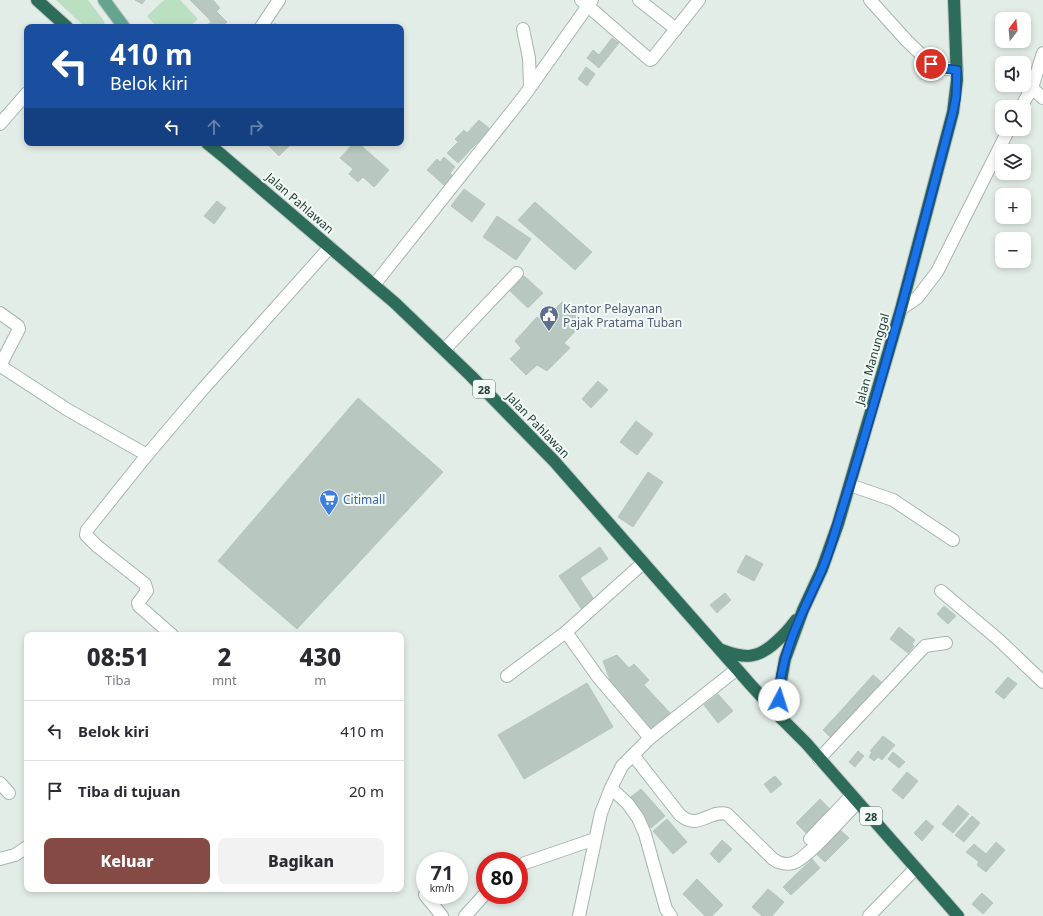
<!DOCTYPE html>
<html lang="id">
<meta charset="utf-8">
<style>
:root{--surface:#fff;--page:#f2f2f3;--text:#2b2b33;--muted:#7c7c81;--line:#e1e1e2;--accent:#864a44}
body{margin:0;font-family:"Noto Sans",sans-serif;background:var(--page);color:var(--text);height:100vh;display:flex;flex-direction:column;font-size:15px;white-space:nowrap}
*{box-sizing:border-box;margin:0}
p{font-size:13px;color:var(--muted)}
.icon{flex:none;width:22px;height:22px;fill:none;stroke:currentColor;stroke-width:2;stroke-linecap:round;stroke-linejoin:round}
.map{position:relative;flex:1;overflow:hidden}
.panel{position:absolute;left:24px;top:632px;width:380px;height:260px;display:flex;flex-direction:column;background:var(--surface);border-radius:8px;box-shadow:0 2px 6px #0003}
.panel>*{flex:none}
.banner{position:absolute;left:24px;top:24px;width:380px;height:122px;border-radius:8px;box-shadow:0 2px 6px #0003;background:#1a4fa0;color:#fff;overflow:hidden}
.needle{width:26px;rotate:16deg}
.controls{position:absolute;left:995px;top:12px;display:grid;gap:8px}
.controls a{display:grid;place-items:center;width:36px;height:36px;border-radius:8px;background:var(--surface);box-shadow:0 2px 6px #0003;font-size:20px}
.speed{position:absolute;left:416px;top:852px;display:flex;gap:8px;font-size:20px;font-weight:700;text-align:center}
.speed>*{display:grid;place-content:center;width:52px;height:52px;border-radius:50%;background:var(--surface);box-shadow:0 2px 6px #0003;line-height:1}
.speed small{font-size:10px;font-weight:400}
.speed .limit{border:6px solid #d22;background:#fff;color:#111}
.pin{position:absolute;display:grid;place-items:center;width:34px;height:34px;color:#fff;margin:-17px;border:2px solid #fff;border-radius:50%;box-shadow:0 1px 4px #0007}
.me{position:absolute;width:44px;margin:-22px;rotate:5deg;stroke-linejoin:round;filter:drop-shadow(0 0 3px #0008)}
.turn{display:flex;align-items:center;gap:14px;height:84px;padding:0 20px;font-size:18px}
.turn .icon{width:52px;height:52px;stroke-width:2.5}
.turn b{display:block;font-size:28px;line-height:34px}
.lanes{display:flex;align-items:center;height:38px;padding:0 20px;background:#0003;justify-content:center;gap:20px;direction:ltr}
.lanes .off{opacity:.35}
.eta{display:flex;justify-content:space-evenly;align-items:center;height:68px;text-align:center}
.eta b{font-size:24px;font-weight:800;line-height:28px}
.cta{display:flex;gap:8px;margin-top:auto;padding:8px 20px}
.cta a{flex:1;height:46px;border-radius:8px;background:var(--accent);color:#fff;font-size:16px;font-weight:800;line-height:46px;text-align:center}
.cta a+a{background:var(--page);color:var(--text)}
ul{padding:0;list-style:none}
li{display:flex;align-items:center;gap:12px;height:60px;padding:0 20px;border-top:1px solid var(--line)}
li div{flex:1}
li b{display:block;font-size:15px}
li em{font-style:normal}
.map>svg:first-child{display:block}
.green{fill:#bbdfc1}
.building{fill:#b8c8c0;stroke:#b5c7be}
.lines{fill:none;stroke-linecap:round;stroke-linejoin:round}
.minor-casing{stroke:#a5b5ae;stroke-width:14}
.major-casing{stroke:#c1c9c6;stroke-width:14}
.highway-casing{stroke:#c1c9c6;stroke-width:14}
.minor{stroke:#fff;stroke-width:12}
.major{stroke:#66a48f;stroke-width:12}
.highway{stroke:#2d6c5a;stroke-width:12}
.route-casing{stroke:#114b97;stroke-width:10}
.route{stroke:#1a73e8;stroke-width:7}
.labels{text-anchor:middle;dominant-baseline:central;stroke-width:4;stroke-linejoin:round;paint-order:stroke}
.shield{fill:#f3f9f6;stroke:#61776f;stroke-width:1}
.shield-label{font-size:11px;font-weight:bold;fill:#223f35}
.street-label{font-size:12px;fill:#223f35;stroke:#f3f9f6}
.service-label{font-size:12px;fill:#4e5e75;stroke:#f3f9f6;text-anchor:start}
.shop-label{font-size:12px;fill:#366cbe;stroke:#f3f9f6;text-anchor:start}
</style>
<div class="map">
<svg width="1043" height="916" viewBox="0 0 1043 916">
<rect width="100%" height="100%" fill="#e3ede7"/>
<g class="green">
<path d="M56 0H88L104 21 106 27H85Z"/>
<path d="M164 0H180L198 19 189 27H157L147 16Z"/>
</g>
<g class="building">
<path d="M135 0H145L142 4Z"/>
<path d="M190 0H213L220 8 209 19Z"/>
<path d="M217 12 227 22 222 27H207L206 26 211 22 209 19Z"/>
<path d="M275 23 279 27H271Z"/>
<path d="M612 38 619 43 599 68 587 58 593 50 599 55Z"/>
<path d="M586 67 595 74 587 86 578 79Z"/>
<path d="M479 120 490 129 458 163 447 153 458 142 455 139 464 130 467 133Z"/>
<path d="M266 143H292L279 156Z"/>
<path d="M354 143H358L389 170 374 187 363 177 358 182 349 174 353 169 340 158Z"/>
<path d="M444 157 455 167 450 173 453 176 445 186 427 170 437 159 440 162Z"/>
<path d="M464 189 485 204 472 222 451 206Z"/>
<path d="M217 201 226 208 214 224 204 216Z"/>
<path d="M535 202 592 252 575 270 518 220Z"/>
<path d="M497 216 531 239 516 260 483 237Z"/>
<path d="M524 276 543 293 528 308 510 291Z"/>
<path d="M562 302 583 323 564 343 570 348 547 371 537 365 526 375 510 359 521 348 515 341 537 317 543 321Z"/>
<path d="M598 381 608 390 591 408 582 399Z"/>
<path d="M358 398 443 472 297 629 218 561Z"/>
<path d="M636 421 645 428 629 449 620 442Z"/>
<path d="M645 428 653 434 637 455 629 449Z"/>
<path d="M648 472 663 482 633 527 618 517Z"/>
<path d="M600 547 608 559 580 578 595 601 583 611 559 576Z"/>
<path d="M746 555 763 564 754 581 737 572Z"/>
<path d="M725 593 731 600 717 613 710 605Z"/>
<path d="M944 606 956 616 948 624 937 614Z"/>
<path d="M899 627 915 640 912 644 914 646 908 653 890 639Z"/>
<path d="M617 655 629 668 634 664 649 680 644 685 672 715 649 732 611 683 603 661Z"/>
<path d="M873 675 885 685 848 725 837 715Z"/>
<path d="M1008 677 1017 684 1004 699 995 692Z"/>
<path d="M587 683 599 703 510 755 498 735Z"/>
<path d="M718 694 733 711 718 723 704 705Z"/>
<path d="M599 703 613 727 524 779 510 755Z"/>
<path d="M837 715 848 725 834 741 823 730Z"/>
<path d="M883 736 895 745 882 760 878 757 874 761 869 757 872 752 870 751Z"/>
<path d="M858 751 864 756 855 767 849 762Z"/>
<path d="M893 752 905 762 899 768 888 759Z"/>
<path d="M907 772 918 781 903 799 892 790Z"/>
<path d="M775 776 782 784 771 793 764 784Z"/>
<path d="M641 789 665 816 651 828 627 800Z"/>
<path d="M820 799 833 812 809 836 796 823Z"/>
<path d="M958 805 969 814 953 833 942 824Z"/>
<path d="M972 816 980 823 964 842 955 835Z"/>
<path d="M667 819 687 842 673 854 653 831Z"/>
<path d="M926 820 934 827 922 841 914 833Z"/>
<path d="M839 829 849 838 825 862 815 853Z"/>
<path d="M722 840 732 849 719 863 710 854Z"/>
<path d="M996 842 1005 850 986 872 977 865 979 862 966 852 974 844 986 854Z"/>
<path d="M812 859 820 868 791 895 783 887Z"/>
<path d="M697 879 723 905 712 916H705L683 894Z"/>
<path d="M768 889 784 902 772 916H762L752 907Z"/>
<path d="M982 893 993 903 983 914 972 904Z"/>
</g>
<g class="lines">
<defs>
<g id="minor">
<path d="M581 0 650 60 652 59 699 0"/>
<path d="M639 0 676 29"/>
<path d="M870 0 907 41 931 64 939 68 957 70"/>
<path d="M261 27 279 0"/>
<path d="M523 29 529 58 530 85"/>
<path d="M1032 88 1043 98"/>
<path d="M1021 107 1032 88 1043 53"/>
<path d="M0 124 27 93"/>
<path d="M374 285 524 96 592 0"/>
<path d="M901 309 917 298 937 272 1009 129"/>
<path d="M0 313 18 326 19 329 2 362V367L68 410 147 455"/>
<path d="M444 350 517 273"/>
<path d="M850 485 893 500 953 540"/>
<path d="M941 591 999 640 1043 682"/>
<path d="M566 632 598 677 650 738"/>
<path d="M172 635 139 606 138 603 147 591 145 584 97 546 86 535 87 530 147 455 203 389 330 247"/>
<path d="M507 676 566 632 643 563"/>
<path d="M633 755 680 815C699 831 709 809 727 814L773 859C778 863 786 865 793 863 808 858 845 815 858 802"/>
<path d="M819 759 925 646 946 643"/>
<path d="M0 783 9 793"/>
<path d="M611 788 628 804 638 818 645 834 666 909 671 916"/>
<path d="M810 839 852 795"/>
<path d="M0 859 15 855 27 847"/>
<path d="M519 867 525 863 595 839"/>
<path d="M425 895 442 916"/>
<path d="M465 916 485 894"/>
<path d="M579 916 601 813 611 788 622 766 650 738 737 669"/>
<path d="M869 916 916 868"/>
</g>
<path id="major" d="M104 0 124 27"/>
<g id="highway">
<path d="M37 0 67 27"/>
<path d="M207 143 223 156 395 303 471 376 554 461 750 684 781 718 806 743 958 916"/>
<path d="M722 650C745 659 758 659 777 641 784 635 790 628 796 620"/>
<path d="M781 718 779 692 785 659 803 610 822 569 838 524 901 309 953 112 957 80 954 0"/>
</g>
</defs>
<use href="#minor" class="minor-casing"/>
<use href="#major" class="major-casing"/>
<use href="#highway" class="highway-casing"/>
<use href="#minor" class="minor"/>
<use href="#major" class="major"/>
<use href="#highway" class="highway"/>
</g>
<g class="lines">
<defs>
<path id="route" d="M779 700C779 655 803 612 821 572 828 556 833 539 838 522 881 387 917 250 953 112L956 97 957 70 940 68 931 64"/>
</defs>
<use href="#route" class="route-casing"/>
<use href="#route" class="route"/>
</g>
<defs>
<symbol id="civic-pin" viewBox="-11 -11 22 30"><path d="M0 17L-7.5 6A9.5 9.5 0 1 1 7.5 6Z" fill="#5c6f8a" stroke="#f3f9f6"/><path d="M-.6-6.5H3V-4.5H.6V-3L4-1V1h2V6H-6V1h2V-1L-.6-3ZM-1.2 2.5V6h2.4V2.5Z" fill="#fff"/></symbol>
<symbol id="supermarket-pin" viewBox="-11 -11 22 30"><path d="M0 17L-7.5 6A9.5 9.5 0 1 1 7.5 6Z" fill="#3f7fe0" stroke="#f3f9f6"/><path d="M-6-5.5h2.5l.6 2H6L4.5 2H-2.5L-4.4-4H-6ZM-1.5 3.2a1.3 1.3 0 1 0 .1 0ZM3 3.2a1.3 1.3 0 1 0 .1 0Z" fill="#fff"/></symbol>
</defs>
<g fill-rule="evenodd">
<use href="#civic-pin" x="538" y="304" width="22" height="30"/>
<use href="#supermarket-pin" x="318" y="488" width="22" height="30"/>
</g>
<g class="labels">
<g class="shield">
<rect x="473" y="380" width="22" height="18" rx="3"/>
<rect x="860" y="807" width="22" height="18" rx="3"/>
</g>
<g class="shield-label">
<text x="484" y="389">28</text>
<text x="871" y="816">28</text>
</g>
<g class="street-label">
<text transform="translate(300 203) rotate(41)">Jalan Pahlawan</text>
<text transform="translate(872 359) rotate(-74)">Jalan Manunggal</text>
<text transform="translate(538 425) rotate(46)">Jalan Pahlawan</text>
</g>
<g class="service-label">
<text x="563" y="308">Kantor Pelayanan<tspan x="563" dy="14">Pajak Pratama Tuban</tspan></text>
</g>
<g class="shop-label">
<text x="343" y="499">Citimall</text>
</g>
</g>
</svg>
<div class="controls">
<a><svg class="needle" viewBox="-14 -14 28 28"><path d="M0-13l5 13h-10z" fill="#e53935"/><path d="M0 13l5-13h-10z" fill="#7c7c81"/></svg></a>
<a><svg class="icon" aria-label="sound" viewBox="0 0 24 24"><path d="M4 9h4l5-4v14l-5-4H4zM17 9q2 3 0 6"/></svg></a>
<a><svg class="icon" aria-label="search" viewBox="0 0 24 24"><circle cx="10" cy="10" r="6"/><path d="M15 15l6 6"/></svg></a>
<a><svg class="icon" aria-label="layers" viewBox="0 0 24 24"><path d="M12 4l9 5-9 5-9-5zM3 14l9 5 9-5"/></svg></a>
<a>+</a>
<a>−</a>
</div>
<div class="speed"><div>71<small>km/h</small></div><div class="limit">80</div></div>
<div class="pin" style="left:931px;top:64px;background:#d93025"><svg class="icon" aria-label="arrive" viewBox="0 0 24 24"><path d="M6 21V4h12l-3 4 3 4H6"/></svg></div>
<svg class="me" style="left:779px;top:700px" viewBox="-20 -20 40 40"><circle r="19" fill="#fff"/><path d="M0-13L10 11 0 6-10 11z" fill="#1a73e8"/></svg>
<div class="banner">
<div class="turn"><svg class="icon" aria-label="left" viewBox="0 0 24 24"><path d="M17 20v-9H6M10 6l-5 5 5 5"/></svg><div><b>410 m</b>Belok kiri</div></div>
<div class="lanes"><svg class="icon" aria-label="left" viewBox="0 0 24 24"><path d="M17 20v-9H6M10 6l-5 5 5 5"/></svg><svg class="icon off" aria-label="ahead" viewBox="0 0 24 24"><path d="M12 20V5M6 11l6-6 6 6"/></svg><svg class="icon off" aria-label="right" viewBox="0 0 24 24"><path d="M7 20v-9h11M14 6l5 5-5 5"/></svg></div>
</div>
<section class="panel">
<div class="eta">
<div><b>08:51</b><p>Tiba</p></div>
<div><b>2</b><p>mnt</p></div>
<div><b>430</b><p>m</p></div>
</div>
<ul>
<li><svg class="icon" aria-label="left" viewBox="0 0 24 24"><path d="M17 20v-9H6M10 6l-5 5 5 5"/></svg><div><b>Belok kiri</b></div><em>410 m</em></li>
<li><svg class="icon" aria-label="arrive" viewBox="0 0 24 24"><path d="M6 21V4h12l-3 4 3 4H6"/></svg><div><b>Tiba di tujuan</b></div><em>20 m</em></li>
</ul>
<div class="cta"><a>Keluar</a><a>Bagikan</a></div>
</section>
</div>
